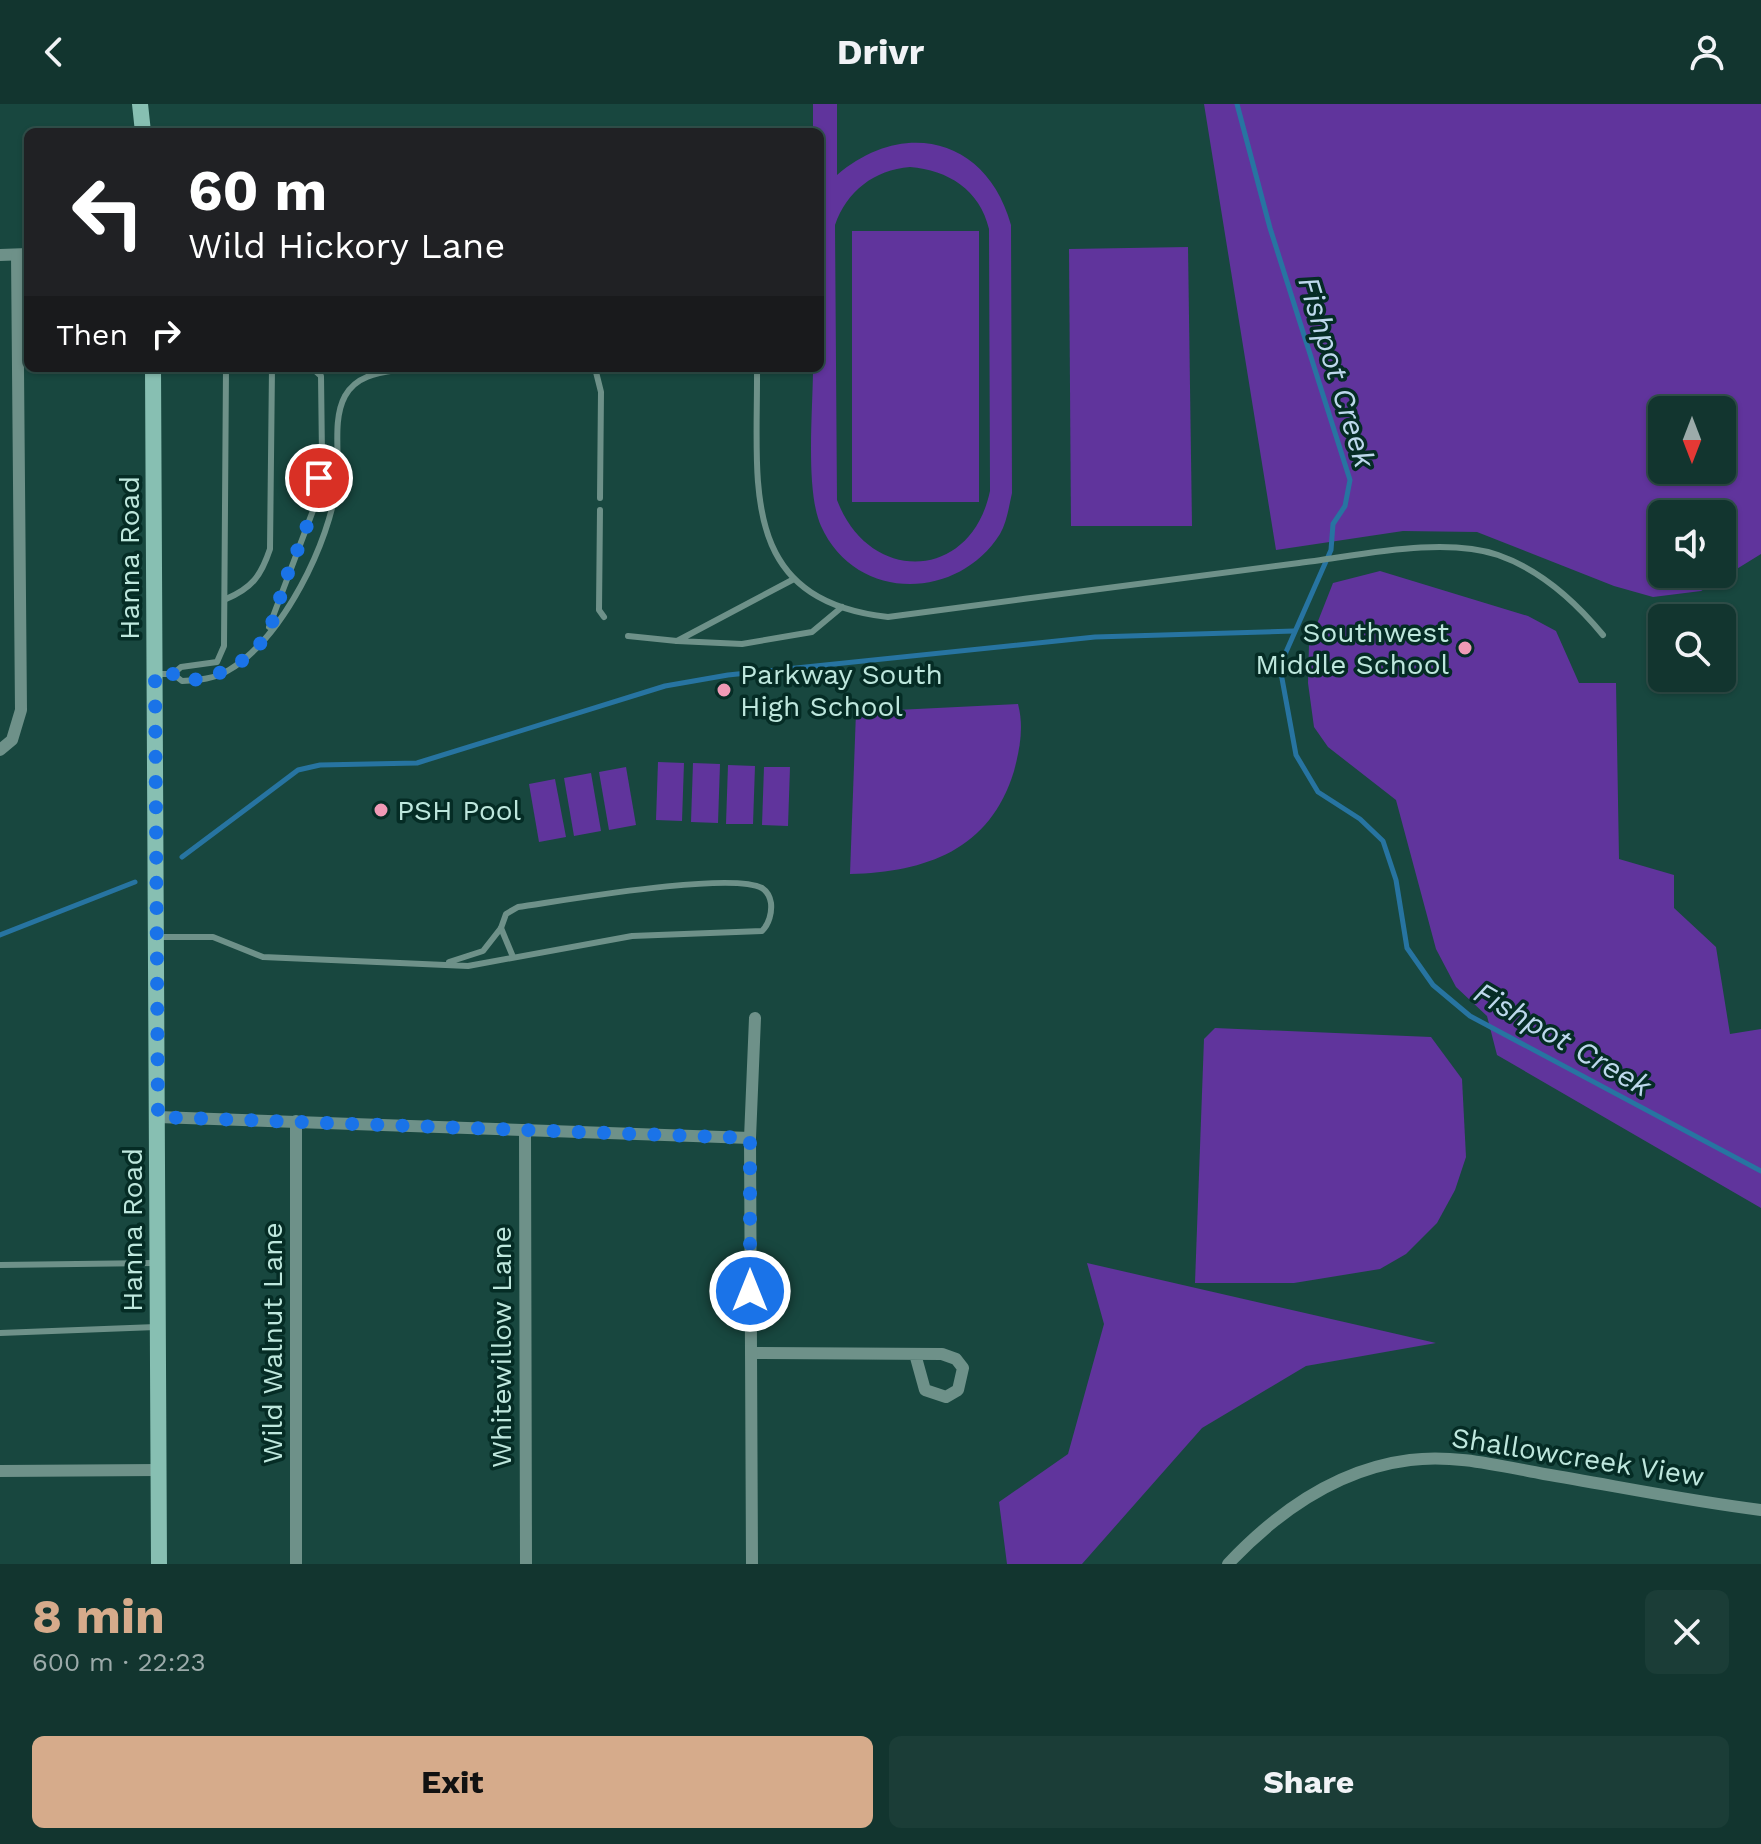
<!DOCTYPE html>
<meta charset="utf-8">
<style>
:root{--surface:#12352f;--page:#1b3d37;--text:#f1f3f6;--muted:#9cabaa;--line:#31504b;--accent:#d6ab8b}
body{margin:0;font-family:"Work Sans",sans-serif;background:var(--page);color:var(--text);height:100vh;display:flex;flex-direction:column;font-size:30px;white-space:nowrap}
*{box-sizing:border-box;margin:0}
p{font-size:26px;color:var(--muted)}
.icon{flex:none;width:44px;height:44px;fill:none;stroke:currentColor;stroke-width:2;stroke-linecap:round;stroke-linejoin:round}
.map{position:relative;height:1460px;overflow:hidden}
.details{display:flex;flex-direction:column;background:var(--surface);flex:1}
.details>*{flex:none}
.banner{position:absolute;left:24px;top:24px;width:800px;height:244px;border-radius:12px;box-shadow:0 2px 6px #0004,0 0 0 2px var(--line);background:#202124;color:#fff;overflow:hidden}
.needle{width:52px;rotate:180deg}
.tools{position:absolute;left:1648px;top:292px;display:grid;gap:16px}
.tools a{display:grid;place-items:center;width:88px;height:88px;border-radius:12px;background:var(--surface);box-shadow:0 2px 6px #0004,0 0 0 2px var(--line);font-size:40px}
.pin{position:absolute;display:grid;place-items:center;width:68px;height:68px;color:#fff;margin:-34px;border:4px solid #fff;border-radius:50%;box-shadow:0 2px 8px #0007}
.me{position:absolute;width:88px;margin:-44px;rotate:0deg;stroke-linejoin:round;filter:drop-shadow(0 0 6px #0008)}
.turn{display:flex;align-items:center;gap:28px;height:168px;padding:0 32px;font-size:36px}
.turn .icon{width:104px;height:104px;stroke-width:2.5}
.turn b{display:block;font-size:56px;line-height:68px}
.then{display:flex;align-items:center;height:76px;padding:0 32px;background:#0003;gap:16px;font-size:30px}
.round{display:grid;place-items:center;flex:none;width:84px;height:84px;border-radius:12px;background:var(--page)}
.overview{display:flex;align-items:center;justify-content:space-between;height:136px;padding:0 32px}
h1{font-size:48px;font-weight:700;line-height:60px;color:var(--accent)}
.button{display:flex;gap:16px;margin-top:auto;padding:16px 32px}
.button a{flex:1;height:92px;border-radius:12px;background:var(--accent);color:#111;font-size:32px;font-weight:700;line-height:92px;text-align:center}
.button a+a{background:var(--page);color:var(--text)}
header{display:flex;justify-content:space-between;align-items:center;height:104px;padding:0 32px;background:var(--surface);font-size:36px;font-weight:700}
.map>svg:first-child{display:block}
.green{fill:#60349c;fill-rule:evenodd}
.lines{fill:none;stroke-linecap:round;stroke-linejoin:round}
.stream{stroke:#2774a1;stroke-width:5}
.lane{stroke:#6e9189;stroke-width:6}
.street{stroke:#6e9189;stroke-width:12}
.secondary{stroke:#87bfb2;stroke-width:16}
.route{stroke:#1a73e8;stroke-width:14;stroke-dasharray:0 25.2}
.poi-dot{fill:#f09ab6;stroke:#052c25;stroke-width:3}
.labels{text-anchor:middle;dominant-baseline:central;stroke-width:7;stroke-linejoin:round;paint-order:stroke}
.street-label{font-size:28px;fill:#bee7dd;stroke:#052c25}
.poi-label{font-size:28px;fill:#bee7dd;stroke:#052c25;text-anchor:start}
.water-label{font-size:30px;font-style:italic;fill:#bdd8ec;stroke:#052c25}
</style>
<header><svg class="icon" aria-label="back" viewBox="0 0 24 24"><path d="M15 5l-7 7 7 7"/></svg>Drivr<svg class="icon" aria-label="person" viewBox="0 0 24 24"><circle cx="12" cy="8" r="4"/><path d="M4 21q1-7 8-7t8 7"/></svg></header>
<div class="map">
<svg width="1761" height="1460" viewBox="0 0 1761 1460">
<rect width="100%" height="100%" fill="#18473f"/>
<g class="green">
<path d="M813 0H837V71C904 14 987 34 1011 121L1012 389C1009 402 1007 418 1000 430 957 498 855 498 821 422 805 386 813 306 813 264H820V28H813ZM910 63C948 66 980 86 989 125L990 387C971 478 869 481 837 396L835 121C847 87 874 66 910 63Z"/>
<path d="M1204 0H1761V450L1701 487 1653 493 1614 482 1477 428 1403 427 1276 446ZM1662 306H1722V366H1662ZM1662 410H1722V470H1662Z"/>
<rect x="852" y="127" width="127" height="271"/>
<path d="M1188 143 1192 422H1071L1069 145Z"/>
<path d="M1380 467 1528 512 1556 527 1579 579H1616L1619 755 1674 771V804L1716 843 1730 930 1761 925V1104L1497 951 1487 912 1456 883 1436 845 1396 696 1328 643 1314 623 1308 579 1309 540 1333 479Z"/>
<path d="M1018 600C1024 623 1020 644 1014 667 990 746 926 768 850 770L856 608Z"/>
<path d="M658 658 684 659 682 717 656 716Z"/>
<path d="M693 659 720 660 718 719 691 718Z"/>
<path d="M728 661 755 662 753 720H726Z"/>
<path d="M626 663 636 721 609 726 599 668Z"/>
<path d="M764 663H790L788 722 762 721Z"/>
<path d="M591 669 601 727 574 732 564 674Z"/>
<path d="M555 675 566 733 539 738 529 680Z"/>
<path d="M1215 924 1431 933 1462 975 1466 1053 1455 1086 1437 1119 1406 1150 1380 1165 1294 1179H1195L1204 935Z"/>
<path d="M1087 1159 1436 1239 1306 1262 1202 1324 1082 1460H1007L999 1398 1068 1350 1104 1220Z"/>
</g>
<g class="lines">
<g class="stream">
<path d="M1237 0 1270 124 1350 376 1345 402 1333 420 1331 446 1286 548 1281 569 1296 651 1318 688 1360 715 1383 737 1396 776 1407 844 1433 881 1470 912 1761 1067"/>
<path d="M182 753 298 666 320 661 417 659 665 582 728 571 1095 533 1294 527"/>
<path d="M0 831 135 778"/>
</g>
<g class="lane">
<path d="M595 264 601 288 600 394"/>
<path d="M757 264C758 380 737 496 888 513 1025 495 1162 476 1299 459 1357 452 1442 432 1498 451 1541 466 1575 497 1603 531"/>
<path d="M600 406 599 506 604 513"/>
<path d="M794 475 677 537 742 540 812 528 842 503"/>
<path d="M226 495C252 484 261 472 270 445L272 264"/>
<path d="M269 523 317 396 322 352 321 272 312 264"/>
<path d="M628 532 677 537"/>
<path d="M155 570H173L181 563 217 558 224 542 226 264"/>
<path d="M173 570 182 577C198 576 215 575 229 566 283 534 330 438 337 378 340 351 332 316 345 292 356 272 377 269 397 266L586 264"/>
<path d="M501 824 513 853"/>
<path d="M157 833H213L263 853 468 862 632 832 762 827C769 820 772 809 771 799 770 793 768 788 762 784 730 767 561 797 518 803L506 810 501 824 483 847 449 858"/>
<path d="M0 1161 154 1159"/>
<path d="M0 1229 156 1223"/>
</g>
<g class="street">
<path d="M0 151 28 150"/>
<path d="M0 646 12 636 21 606 17 151"/>
<path d="M158 1013 750 1034"/>
<path d="M296 1017V1460"/>
<path d="M525 1026 526 1460"/>
<path d="M751 1249 942 1250 956 1255 963 1264 958 1286 946 1293 925 1286 915 1250"/>
<path d="M0 1367 158 1366"/>
<path d="M752 1460 750 1034 755 914"/>
<path d="M1228 1460C1277 1408 1337 1365 1410 1356 1454 1350 1500 1362 1544 1370 1616 1382 1688 1397 1761 1406"/>
</g>
<g class="secondary">
<path d="M140 0 143 28"/>
<path d="M153 264 159 1460"/>
</g>
</g>
<g class="lines">
<path class="route" d="M319 374C315 406 303 432 291 462 282 482 278 506 269 526 252 559 216 575 182 577L173 570H155L158 1013 750 1034V1187"/>
</g>
<g class="poi-dot">
<circle cx="1465" cy="544" r="8"/>
<circle cx="724" cy="586" r="8"/>
<circle cx="381" cy="706" r="8"/>
</g>
<g class="labels">
<g class="street-label">
<text transform="translate(129 454) rotate(-90)">Hanna Road</text>
<text transform="translate(132 1126) rotate(-90)">Hanna Road</text>
<text transform="translate(272 1239) rotate(-90)">Wild Walnut Lane</text>
<text transform="translate(501 1243) rotate(-90)">Whitewillow Lane</text>
<text transform="translate(1578 1353) rotate(9)">Shallowcreek View</text>
</g>
<g class="poi-label">
<text x="1449" y="528" text-anchor="end">Southwest<tspan x="1449" dy="32">Middle School</tspan></text>
<text x="740" y="570">Parkway South<tspan x="740" dy="32">High School</tspan></text>
<text x="397" y="706">PSH Pool</text>
</g>
<g class="water-label">
<text transform="translate(1337 268) rotate(73)">Fishpot Creek</text>
<text transform="translate(1563 935) rotate(30)">Fishpot Creek</text>
</g>
</g>
</svg>
<div class="tools">
<a><svg class="needle" viewBox="-14 -14 28 28"><path d="M0-13l5 13h-10z" fill="#e53935"/><path d="M0 13l5-13h-10z" fill="#9cabaa"/></svg></a>
<a><svg class="icon" aria-label="sound" viewBox="0 0 24 24"><path d="M4 9h4l5-4v14l-5-4H4zM17 9q2 3 0 6"/></svg></a>
<a><svg class="icon" aria-label="search" viewBox="0 0 24 24"><circle cx="10" cy="10" r="6"/><path d="M15 15l6 6"/></svg></a>
</div>
<div class="pin" style="left:319px;top:374px;background:#d93025"><svg class="icon" aria-label="arrive" viewBox="0 0 24 24"><path d="M6 21V4h12l-3 4 3 4H6"/></svg></div>
<svg class="me" style="left:750px;top:1187px" viewBox="-20 -20 40 40"><circle r="17" fill="#1a73e8" stroke="#fff" stroke-width="3"/><path d="M0-11L8 9 0 5-8 9z" fill="#fff"/></svg>
<div class="banner">
<div class="turn"><svg class="icon" aria-label="left" viewBox="0 0 24 24"><path d="M17 20v-9H6M10 6l-5 5 5 5"/></svg><div><b>60 m</b>Wild Hickory Lane</div></div>
<div class="then">Then<svg class="icon" aria-label="right" viewBox="0 0 24 24"><path d="M7 20v-9h11M14 6l5 5-5 5"/></svg></div>
</div>
</div>
<section class="details">
<div class="overview"><div><h1>8 min</h1><p>600 m · 22:23</p></div><a class="round"><svg class="icon" aria-label="close" viewBox="0 0 24 24"><path d="M6 6l12 12M18 6L6 18"/></svg></a></div>
<div class="button"><a>Exit</a><a>Share</a></div>
</section>
